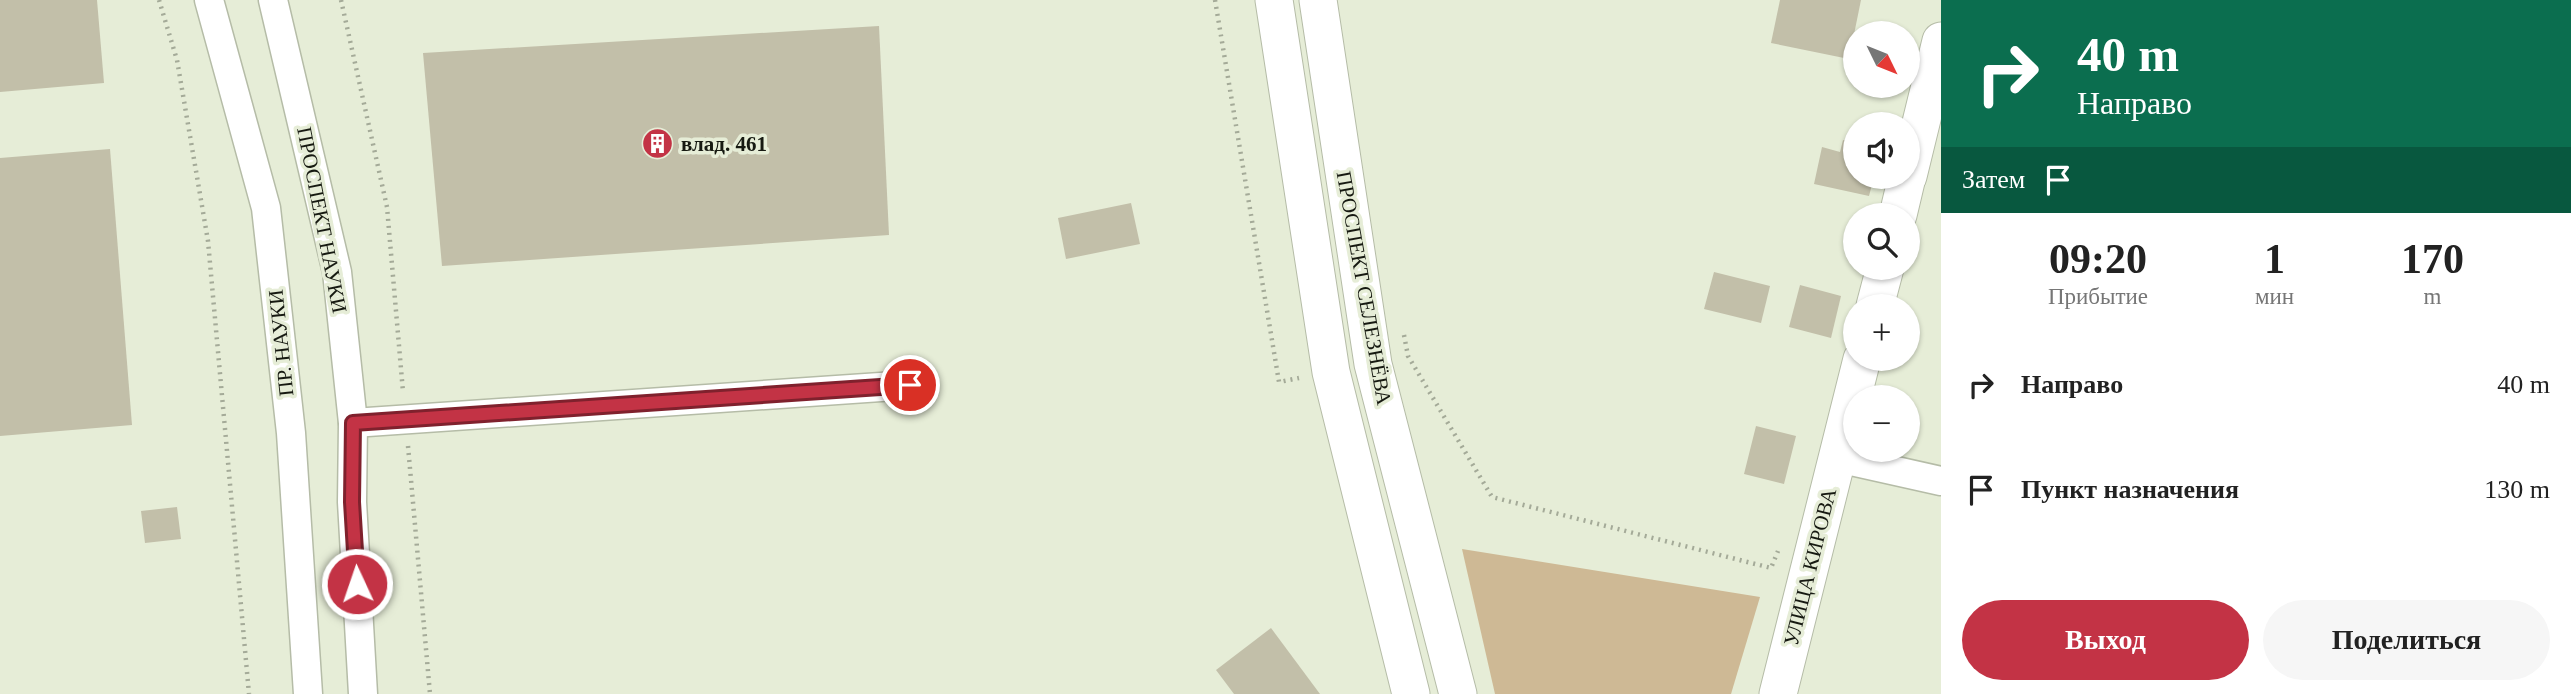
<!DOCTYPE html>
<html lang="ru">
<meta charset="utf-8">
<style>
:root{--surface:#fff;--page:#f6f6f6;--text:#222;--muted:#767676;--accent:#c33345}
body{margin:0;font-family:"Times New Roman",serif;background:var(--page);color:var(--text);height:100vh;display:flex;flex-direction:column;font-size:26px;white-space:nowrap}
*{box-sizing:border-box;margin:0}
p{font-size:23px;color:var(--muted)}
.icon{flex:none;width:38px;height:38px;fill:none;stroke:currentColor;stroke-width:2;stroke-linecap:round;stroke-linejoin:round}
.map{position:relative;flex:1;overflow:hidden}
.side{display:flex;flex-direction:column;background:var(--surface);width:630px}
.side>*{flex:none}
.guide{background:#0b6e4f;color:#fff;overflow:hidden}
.needle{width:46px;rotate:133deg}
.controls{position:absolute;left:1843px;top:21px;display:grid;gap:14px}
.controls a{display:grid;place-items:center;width:77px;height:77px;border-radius:50%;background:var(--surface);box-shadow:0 2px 5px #0004;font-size:35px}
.pin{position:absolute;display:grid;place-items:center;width:60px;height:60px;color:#fff;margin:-30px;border:4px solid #fff;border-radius:50%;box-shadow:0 2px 7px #0007}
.me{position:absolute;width:77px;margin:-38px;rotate:357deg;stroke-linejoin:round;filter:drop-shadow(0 0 5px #0008)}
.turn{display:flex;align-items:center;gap:24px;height:147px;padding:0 21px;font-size:32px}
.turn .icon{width:91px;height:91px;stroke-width:2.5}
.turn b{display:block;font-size:49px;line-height:60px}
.then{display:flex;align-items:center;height:66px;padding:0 21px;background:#0003;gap:14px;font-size:26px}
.eta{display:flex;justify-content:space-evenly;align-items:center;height:119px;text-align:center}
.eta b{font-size:42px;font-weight:800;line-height:49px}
.cta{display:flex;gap:14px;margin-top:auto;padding:14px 21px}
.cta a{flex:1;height:80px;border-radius:42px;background:var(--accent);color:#fff;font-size:28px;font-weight:800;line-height:80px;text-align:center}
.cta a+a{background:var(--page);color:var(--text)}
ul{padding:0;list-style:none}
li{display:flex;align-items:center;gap:21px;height:105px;padding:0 21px}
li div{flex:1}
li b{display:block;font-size:26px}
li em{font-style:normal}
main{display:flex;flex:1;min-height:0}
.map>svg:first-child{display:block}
.green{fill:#ceb995}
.building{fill:#c2bfa9}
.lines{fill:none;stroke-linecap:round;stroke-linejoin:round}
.minor-casing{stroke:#b5bca7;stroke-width:31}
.major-casing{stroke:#b5bca7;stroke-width:39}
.path{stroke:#a4aa98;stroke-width:4.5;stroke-dasharray:2 5;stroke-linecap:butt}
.minor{stroke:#fff;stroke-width:28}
.major{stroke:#fff;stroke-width:37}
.route-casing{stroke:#7f212d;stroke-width:18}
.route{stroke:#c33345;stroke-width:12}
.labels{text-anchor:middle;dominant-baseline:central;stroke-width:7;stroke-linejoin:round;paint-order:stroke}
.poi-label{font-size:21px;font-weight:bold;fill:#161911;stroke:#e6edd7;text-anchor:start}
.street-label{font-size:21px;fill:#161911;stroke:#e6edd7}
</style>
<main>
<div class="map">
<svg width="1941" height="694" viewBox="0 0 1941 694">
<rect width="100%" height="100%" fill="#e6edd7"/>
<path class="green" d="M1462 549 1760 597 1731 694H1495Z"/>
<g class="building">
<path d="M0 0H97L104 83 0 92Z"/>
<path d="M1780 0H1861L1849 59 1771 43Z"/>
<path d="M879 26 889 235 442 266 423 53Z"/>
<path d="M1865 86H1895L1893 93Z"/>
<path d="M1843 140 1855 143V177H1874L1869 196 1814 184 1822 147 1840 152Z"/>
<path d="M110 149 132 425 0 436V158Z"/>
<path d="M1131 203 1140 244 1066 259 1058 218Z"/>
<path d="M1714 272 1770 286 1761 323 1704 309Z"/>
<path d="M1800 285 1841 296 1831 338 1789 327Z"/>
<path d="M1756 426 1796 436 1784 484 1744 474Z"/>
<path d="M177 507 181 539 145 543 141 511Z"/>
<path d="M1271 628 1320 694H1234L1216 670Z"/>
</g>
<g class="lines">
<defs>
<g id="minor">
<path d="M209 0 266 208 291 433 308 694"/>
<path d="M273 0 337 272 353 423 352 502 363 694"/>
<path d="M353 423 910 385"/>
<path d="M1838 458 1941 481"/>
</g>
<g id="major">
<path d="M1274 0 1331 372 1411 694"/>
<path d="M1318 0 1373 364 1458 694"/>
<path d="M1908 176 1941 41"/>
<path d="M1898 215 1907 177"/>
<path d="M1875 306 1885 268"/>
<path d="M1778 694 1862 359"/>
</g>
</defs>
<use href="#minor" class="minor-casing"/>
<use href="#major" class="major-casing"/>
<g class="path">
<path d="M159 0 177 60 208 241 249 694"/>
<path d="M341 0 387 207 403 392"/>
<path d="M1215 0 1279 382 1299 378"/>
<path d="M1404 335 1408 356 1492 497 1771 568 1778 551"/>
<path d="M408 446 430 694"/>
</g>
<use href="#minor" class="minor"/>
<use href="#major" class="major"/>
</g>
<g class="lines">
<defs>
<path id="route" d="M357 584 352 502 353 423 910 385"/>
</defs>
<use href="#route" class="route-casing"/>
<use href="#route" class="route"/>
</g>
<defs>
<symbol id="building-disc" viewBox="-11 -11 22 22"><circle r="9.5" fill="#c33345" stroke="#e6edd7"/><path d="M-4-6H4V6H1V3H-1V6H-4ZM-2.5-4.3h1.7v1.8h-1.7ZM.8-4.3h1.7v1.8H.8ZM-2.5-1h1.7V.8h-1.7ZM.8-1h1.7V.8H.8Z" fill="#fff"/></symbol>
</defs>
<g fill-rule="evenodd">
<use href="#building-disc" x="640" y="126" width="35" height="35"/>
</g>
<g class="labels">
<g class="poi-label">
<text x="681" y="144">влад. 461</text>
</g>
<g class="street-label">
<text transform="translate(322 220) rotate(79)">ПРОСПЕКТ НАУКИ</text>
<text transform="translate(1364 288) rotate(80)">ПРОСПЕКТ СЕЛЕЗНЁВА</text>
<text transform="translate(281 343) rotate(-96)">ПР. НАУКИ</text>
<text transform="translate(1810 567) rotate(-76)">УЛИЦА КИРОВА</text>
</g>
</g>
</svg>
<div class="controls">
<a><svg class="needle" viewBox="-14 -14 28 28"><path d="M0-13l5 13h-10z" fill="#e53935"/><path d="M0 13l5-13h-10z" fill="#767676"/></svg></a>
<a><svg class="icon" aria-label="sound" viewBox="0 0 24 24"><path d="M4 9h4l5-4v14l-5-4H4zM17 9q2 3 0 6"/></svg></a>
<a><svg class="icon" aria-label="search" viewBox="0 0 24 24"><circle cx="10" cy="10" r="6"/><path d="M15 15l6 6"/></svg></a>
<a>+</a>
<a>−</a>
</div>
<div class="pin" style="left:910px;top:385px;background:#d93025"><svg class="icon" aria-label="arrive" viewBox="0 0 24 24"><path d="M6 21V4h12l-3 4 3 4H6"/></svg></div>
<svg class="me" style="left:357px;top:584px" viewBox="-20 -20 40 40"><circle r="17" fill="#c33345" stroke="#fff" stroke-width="3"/><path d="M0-11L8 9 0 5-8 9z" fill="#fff"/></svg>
</div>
<section class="side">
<div class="guide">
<div class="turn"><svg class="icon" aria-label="right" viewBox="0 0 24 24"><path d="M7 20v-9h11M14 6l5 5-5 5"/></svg><div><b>40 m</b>Направо</div></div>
<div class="then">Затем<svg class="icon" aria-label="arrive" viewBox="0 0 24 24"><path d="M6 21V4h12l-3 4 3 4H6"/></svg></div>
</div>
<div class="eta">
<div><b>09:20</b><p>Прибытие</p></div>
<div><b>1</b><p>мин</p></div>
<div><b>170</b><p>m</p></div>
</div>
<ul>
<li><svg class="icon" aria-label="right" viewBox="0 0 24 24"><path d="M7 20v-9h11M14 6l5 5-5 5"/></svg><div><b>Направо</b></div><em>40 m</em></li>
<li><svg class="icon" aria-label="arrive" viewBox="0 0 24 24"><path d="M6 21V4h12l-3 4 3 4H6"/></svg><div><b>Пункт назначения</b></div><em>130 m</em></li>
</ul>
<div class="cta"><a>Выход</a><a>Поделиться</a></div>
</section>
</main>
